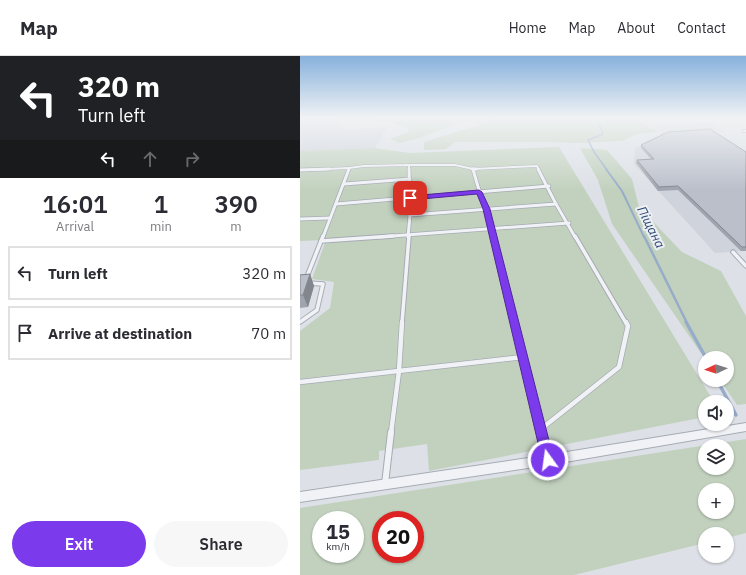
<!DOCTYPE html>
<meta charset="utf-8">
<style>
:root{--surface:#fff;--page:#f7f7f7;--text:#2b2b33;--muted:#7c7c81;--line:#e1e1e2;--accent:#7c3aed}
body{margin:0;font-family:"IBM Plex Sans",sans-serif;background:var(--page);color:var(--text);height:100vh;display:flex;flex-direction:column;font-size:15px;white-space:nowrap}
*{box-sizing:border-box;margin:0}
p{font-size:13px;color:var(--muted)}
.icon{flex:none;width:22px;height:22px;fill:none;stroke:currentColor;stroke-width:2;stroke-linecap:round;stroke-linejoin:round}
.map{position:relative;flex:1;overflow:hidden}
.side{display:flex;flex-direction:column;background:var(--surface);width:300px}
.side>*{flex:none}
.top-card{background:#202124;color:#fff;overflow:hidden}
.needle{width:26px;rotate:266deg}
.buttons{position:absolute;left:398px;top:295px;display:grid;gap:8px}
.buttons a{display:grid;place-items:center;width:36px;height:36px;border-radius:50%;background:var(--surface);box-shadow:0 1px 3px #0004;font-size:20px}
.speed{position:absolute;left:12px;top:455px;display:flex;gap:8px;font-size:20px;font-weight:700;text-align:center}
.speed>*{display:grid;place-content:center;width:52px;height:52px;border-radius:50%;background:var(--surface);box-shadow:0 1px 3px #0004;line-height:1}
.speed small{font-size:10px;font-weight:400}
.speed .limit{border:6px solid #d22;background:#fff;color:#111}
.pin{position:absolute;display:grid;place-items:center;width:34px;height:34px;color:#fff;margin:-17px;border-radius:8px;box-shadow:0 2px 6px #0006}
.me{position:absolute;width:44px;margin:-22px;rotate:346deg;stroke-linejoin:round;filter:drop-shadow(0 0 3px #0008)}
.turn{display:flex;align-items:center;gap:14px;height:84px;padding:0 12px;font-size:18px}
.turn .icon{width:52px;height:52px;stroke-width:2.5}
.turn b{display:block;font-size:28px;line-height:34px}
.lanes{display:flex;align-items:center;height:38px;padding:0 12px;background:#0003;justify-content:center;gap:20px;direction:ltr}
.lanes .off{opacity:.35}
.eta{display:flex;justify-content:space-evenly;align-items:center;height:68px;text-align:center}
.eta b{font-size:24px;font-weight:600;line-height:28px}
.button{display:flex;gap:8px;margin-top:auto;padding:8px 12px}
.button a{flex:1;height:46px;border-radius:24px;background:var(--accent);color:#fff;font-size:16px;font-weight:600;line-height:46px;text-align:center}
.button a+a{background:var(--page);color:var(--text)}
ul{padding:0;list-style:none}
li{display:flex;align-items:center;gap:12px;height:54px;margin:0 8px 6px;padding:0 4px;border:2px solid var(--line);border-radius:0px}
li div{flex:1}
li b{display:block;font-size:15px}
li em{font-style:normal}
header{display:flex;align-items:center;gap:24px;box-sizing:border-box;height:56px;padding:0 20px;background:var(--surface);border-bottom:1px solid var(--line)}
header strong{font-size:19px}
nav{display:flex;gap:22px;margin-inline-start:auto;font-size:14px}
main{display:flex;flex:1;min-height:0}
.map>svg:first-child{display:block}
.built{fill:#cfd3dc}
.green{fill:#c2d1be;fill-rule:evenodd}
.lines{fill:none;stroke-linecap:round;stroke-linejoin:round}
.stream-far3{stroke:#97acc9;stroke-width:1.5}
.stream-far2{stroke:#97acc9;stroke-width:2}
.stream-far1{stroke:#97acc9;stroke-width:2.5}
.stream{stroke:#97acc9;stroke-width:3.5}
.lane-far4-casing{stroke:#a6abb4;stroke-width:3}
.lane-far3-casing{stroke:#a6abb4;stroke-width:4.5}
.lane-far2-casing{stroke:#a6abb4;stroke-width:5.5}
.lane-far1-casing{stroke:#a6abb4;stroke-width:6}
.lane-casing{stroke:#a6abb4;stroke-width:8}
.street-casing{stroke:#a6abb4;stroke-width:2}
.path{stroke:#bbbfc6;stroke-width:1;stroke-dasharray:1.5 1.5;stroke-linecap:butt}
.lane-far4{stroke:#f0f2f6;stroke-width:2}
.lane-far3{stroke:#f0f2f6;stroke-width:3}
.lane-far2{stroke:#f0f2f6;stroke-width:3.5}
.lane-far1{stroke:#f0f2f6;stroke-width:4.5}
.lane{stroke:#f0f2f6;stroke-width:6}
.street{fill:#f0f2f6;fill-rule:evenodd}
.wall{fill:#a0a4ae}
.shaded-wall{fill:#82868d}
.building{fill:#babfca;stroke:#82868d}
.route{fill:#7c3aed;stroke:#51269a}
.labels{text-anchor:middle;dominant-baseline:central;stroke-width:4;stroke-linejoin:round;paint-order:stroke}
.far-water-label{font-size:13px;font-style:italic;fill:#304a73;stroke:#ecf0f5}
</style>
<header>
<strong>Map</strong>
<nav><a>Home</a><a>Map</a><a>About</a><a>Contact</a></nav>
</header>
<main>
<section class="side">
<div class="top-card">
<div class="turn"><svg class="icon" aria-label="left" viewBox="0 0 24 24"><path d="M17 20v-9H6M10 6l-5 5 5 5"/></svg><div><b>320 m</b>Turn left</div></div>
<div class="lanes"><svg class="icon" aria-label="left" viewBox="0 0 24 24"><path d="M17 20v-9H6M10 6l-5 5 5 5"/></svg><svg class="icon off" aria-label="ahead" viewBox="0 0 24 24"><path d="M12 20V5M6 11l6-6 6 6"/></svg><svg class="icon off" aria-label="right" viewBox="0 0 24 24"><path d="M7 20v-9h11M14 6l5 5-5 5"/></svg></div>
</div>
<div class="eta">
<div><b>16:01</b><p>Arrival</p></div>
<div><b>1</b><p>min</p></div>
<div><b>390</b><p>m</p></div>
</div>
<ul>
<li><svg class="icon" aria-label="left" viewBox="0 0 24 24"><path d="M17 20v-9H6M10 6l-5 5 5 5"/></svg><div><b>Turn left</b></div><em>320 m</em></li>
<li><svg class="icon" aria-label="arrive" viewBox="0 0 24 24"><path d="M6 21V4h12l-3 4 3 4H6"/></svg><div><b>Arrive at destination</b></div><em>70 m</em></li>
</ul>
<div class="button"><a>Exit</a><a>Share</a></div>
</section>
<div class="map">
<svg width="446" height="519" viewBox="0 0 446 519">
<rect width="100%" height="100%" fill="#dde1e7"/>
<g class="built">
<path d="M0 61H41L36 68 45 74 87 71 75 92 0 95Z"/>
<path d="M397 66 413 68 425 76H417L446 97V195L415 197 334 108 335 92 361 80 359 78 363 77 351 69Z"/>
</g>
<g class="green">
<path d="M74 61H195L179 68 164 65 119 82 99 87 90 83 108 76 109 72 100 70 90 66 71 64Z"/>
<path d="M198 61H335L359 76 337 78 322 85 275 87 253 86H155L146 93 124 94V86L179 69Z"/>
<path d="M259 91 414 346H405V361L129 415 127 388 79 395V404L0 414V275L30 252 34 226 12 223 26 184 0 185V95L74 92 110 97Z"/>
<path d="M280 92 307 94 332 123 339 151 382 196 421 215 446 260V348L437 349 420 324H427V302L405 303 312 168 298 124Z"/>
<path d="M446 383V477L427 482V478H405V487L274 519H0V452ZM405 390H427V412H405ZM405 434H427V456H405ZM21 464H55V498H21ZM81 464H115V498H81Z"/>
</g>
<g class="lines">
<path class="stream-far3" d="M296 61 303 78 288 84 294 96 307 114"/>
<path class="stream-far2" d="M306 113 322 135 344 181"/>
<path class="stream-far1" d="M344 180 387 267"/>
<g class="stream">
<path d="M386 266 406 302"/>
<path d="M417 324 436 359"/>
</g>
<defs>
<g id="lane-far4">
<path d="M342 61 355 69"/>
<path d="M109 109H155L173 113 237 110 239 114"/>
<path d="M49 112 64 110 109 109V114"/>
<path d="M4 114 49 112 48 114"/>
</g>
<g id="lane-far3">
<path d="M172 113H177"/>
<path d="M173 113C179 136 187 158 193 181"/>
<path d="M238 113 256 148 275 181"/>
<path d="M0 114 29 113"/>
<path d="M44 128 110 123"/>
<path d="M36 148 249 130"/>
<path d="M110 159 256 148"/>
<path d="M0 163 30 162"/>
<path d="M23 181 49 113"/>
<path d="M79 181 269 167"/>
<path d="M108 181 110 159 109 113"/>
</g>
<g id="lane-far2">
<path d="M193 180 214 267"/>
<path d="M275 180 326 267"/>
<path d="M21 185 93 180"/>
<path d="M433 196 446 210"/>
<path d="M6 223 23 180"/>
<path d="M0 266 17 254 23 228 8 227"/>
<path d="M102 267 109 180"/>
</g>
<g id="lane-far1">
<path d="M214 266 242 377"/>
<path d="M0 326 223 301"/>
<path d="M241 373 319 311 328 270 326 266"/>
<path d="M91 377 99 315 102 266"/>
</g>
<g id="lane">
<path d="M241 376 248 403"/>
<path d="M85 428 91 376"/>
</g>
<g id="street">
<rect x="443" y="74" width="3" height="2"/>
<path d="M446 367V375L248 409 0 446V436L248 399Z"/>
</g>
</defs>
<use href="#lane-far4" class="lane-far4-casing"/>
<use href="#lane-far3" class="lane-far3-casing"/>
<use href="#lane-far2" class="lane-far2-casing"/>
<use href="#lane-far1" class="lane-far1-casing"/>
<use href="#lane" class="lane-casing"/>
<use href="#street" class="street-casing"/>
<path class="path" d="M400 68 440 70"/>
<use href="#lane-far4" class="lane-far4"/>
<use href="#lane-far3" class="lane-far3"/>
<use href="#lane-far2" class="lane-far2"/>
<use href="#lane-far1" class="lane-far1"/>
<use href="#lane" class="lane"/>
<use href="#street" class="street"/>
</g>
<g class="wall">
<path d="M341 89 446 96V195H441L378 134 358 135 336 107 337 104 351 103 341 92Z"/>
<path d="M10 218 14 230 8 251 0 252V219Z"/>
</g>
<path class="shaded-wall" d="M10 218 14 230 8 251 3 239Z"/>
<g class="building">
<path d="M410 73 446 96V191H442L378 130 359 131 337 104 354 103 341 89 368 76Z"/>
<path d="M10 218 3 239H0V219Z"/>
</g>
<linearGradient id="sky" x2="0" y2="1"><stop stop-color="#87b1dc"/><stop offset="0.46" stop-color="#f0f2f4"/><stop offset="1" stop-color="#f0f2f4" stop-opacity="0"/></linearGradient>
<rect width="446" height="134" fill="url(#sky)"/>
<path class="route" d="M179 134 182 136 190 153 254 404 253 408 248 409 244 408 242 404 183 153 177 138 110 144 107 142 110 140Z"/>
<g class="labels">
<g class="far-water-label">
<text transform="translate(351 171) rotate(63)">Піщана</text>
</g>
</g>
</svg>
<div class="buttons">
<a><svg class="needle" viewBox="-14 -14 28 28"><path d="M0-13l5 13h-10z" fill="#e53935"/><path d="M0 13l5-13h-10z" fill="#7c7c81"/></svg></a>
<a><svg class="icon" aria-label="sound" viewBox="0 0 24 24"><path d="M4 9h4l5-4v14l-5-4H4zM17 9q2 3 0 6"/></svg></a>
<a><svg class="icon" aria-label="layers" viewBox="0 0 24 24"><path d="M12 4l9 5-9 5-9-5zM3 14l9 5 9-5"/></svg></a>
<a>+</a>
<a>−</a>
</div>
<div class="speed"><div>15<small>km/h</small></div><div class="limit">20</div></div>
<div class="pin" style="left:110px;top:142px;background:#d93025"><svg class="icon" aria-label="arrive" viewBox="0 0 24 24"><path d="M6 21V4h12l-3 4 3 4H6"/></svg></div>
<svg class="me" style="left:248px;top:404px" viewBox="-20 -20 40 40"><circle r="17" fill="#7c3aed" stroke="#fff" stroke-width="3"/><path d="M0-11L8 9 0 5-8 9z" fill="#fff"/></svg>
</div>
</main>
